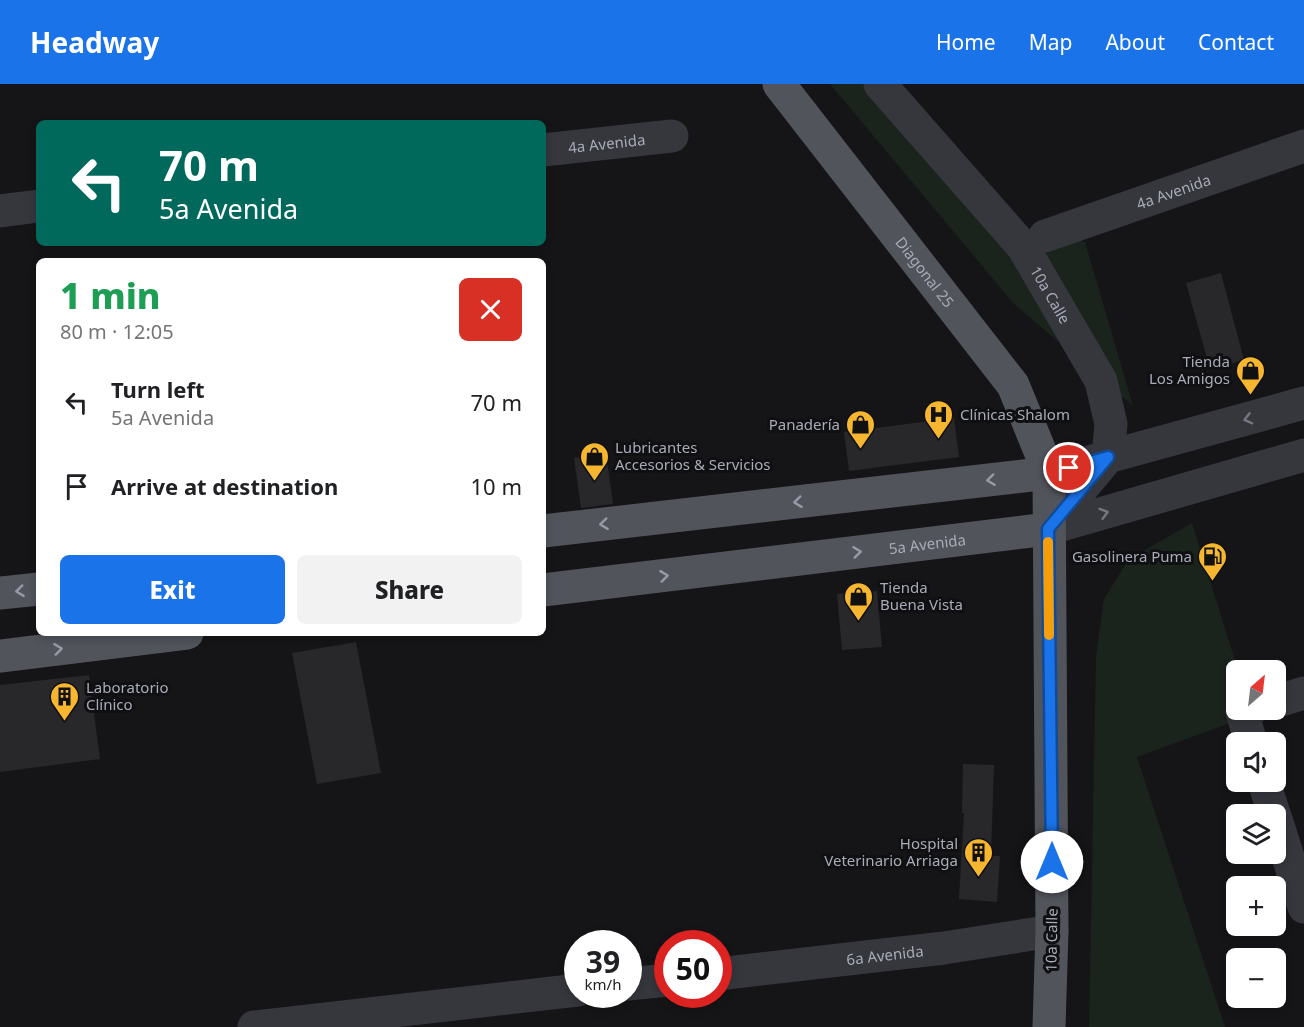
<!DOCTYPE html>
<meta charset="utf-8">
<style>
:root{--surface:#fff;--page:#f2f2f2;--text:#202124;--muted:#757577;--accent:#1a73e8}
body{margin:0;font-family:"Noto Sans",sans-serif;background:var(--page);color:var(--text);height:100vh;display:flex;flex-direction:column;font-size:22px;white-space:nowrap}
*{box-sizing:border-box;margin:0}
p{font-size:20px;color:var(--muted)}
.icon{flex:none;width:33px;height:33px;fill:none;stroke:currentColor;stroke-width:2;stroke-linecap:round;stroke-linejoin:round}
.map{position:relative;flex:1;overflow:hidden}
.drawer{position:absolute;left:36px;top:174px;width:510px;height:378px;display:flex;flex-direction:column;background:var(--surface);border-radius:9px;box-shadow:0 3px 9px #0003}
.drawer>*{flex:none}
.banner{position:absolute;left:36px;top:36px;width:510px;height:126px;border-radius:9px;box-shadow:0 3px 9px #0003;background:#00695c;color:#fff;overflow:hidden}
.needle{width:39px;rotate:28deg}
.controls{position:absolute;left:1226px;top:576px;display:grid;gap:12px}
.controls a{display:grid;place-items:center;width:60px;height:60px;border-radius:9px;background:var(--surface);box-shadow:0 3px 9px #0003;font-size:30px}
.speed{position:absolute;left:564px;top:846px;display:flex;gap:12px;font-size:30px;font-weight:700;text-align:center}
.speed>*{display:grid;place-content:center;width:78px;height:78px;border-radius:50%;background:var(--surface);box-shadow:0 3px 9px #0003;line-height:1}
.speed small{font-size:15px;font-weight:400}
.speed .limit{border:9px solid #d22;background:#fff;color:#111}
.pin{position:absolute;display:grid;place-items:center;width:51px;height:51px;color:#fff;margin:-26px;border:3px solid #fff;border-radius:50%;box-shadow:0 2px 6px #0007}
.me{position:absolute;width:66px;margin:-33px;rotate:0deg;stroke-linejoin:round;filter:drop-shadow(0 0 4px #0008)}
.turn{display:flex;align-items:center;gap:21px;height:126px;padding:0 24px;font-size:27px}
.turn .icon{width:78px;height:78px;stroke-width:2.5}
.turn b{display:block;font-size:42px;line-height:51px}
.round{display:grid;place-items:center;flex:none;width:63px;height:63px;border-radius:9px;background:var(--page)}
.overview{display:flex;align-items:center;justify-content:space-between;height:102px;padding:0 24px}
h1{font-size:36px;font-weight:800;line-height:45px;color:#1e9e55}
.cta{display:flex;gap:12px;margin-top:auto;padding:12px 24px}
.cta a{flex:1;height:69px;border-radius:9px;background:var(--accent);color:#fff;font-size:24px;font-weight:800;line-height:69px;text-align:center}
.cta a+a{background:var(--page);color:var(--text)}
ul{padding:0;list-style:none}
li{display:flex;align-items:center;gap:18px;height:84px;padding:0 24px}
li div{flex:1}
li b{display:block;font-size:22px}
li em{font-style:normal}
header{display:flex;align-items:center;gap:36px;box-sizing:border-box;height:84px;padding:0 30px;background:var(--accent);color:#fff}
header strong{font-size:28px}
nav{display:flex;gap:33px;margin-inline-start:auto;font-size:21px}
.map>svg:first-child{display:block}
.green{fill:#1b231d}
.building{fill:#28282b}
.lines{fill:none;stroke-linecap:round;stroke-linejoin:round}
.minor{stroke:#36373d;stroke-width:33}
.major{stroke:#52545c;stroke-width:33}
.oneway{stroke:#747781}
.oneway2{stroke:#969aa6}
.route-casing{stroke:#114b97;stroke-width:15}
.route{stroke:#1a73e8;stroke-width:10}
.slow{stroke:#f59e0b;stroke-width:10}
.labels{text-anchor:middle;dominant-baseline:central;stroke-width:6;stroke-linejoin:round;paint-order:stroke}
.street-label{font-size:15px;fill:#a7acb8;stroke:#101012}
.poi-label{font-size:15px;fill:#a7acb8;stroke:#101012;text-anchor:end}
</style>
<header>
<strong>Headway</strong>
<nav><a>Home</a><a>Map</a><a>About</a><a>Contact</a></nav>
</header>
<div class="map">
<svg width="1304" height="943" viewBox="0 0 1304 943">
<rect width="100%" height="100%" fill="#151517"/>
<g class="green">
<path d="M830 0H898L994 141 1085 158 1133 322 1013 219Z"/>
<path d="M1192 439 1238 586H1236V626L1252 631 1137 673 1225 943H1089L1096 572 1104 515 1128 476Z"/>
</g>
<g class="building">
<path d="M1221 189 1244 276 1210 285 1186 199Z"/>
<path d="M954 334 959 373 849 387 844 348Z"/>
<path d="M606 369 613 420 581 424 574 374Z"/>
<path d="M877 507 882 563 842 566 837 510Z"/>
<path d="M356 558 381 689 317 700 292 569Z"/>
<path d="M89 591 100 675 0 688V601Z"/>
<path d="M963 680 994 681 991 772H1000L997 818 959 815 964 729H962Z"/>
</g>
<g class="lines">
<g class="minor">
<path id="s1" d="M880 0 1023 163 1101 297 1111 340 1108 373 1048 445"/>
<path id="s2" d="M543 66 672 52"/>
<path d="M0 127 39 122"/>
<path id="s3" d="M1045 152 1304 62"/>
<path d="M1049 389 1304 319"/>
<path d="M1048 445 1304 371"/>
<path d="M1275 618 1304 609"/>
<path d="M1251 658 1242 628 1251 626"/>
<path d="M1264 698 1274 730"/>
<path d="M1275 732 1304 823"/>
<path id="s4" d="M718 890 944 864 1052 847"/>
<path d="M628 900 668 896"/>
<path d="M254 943 578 906"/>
</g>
<g class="major">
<path id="s5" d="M779 0 1013 301 1049 389 1052 847 1049 943"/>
<path d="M543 447 1049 389"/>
<path id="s6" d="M543 506 1048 445"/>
<path d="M0 509 39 505"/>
<path d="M0 572 187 549"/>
</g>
</g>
<defs><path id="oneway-chevron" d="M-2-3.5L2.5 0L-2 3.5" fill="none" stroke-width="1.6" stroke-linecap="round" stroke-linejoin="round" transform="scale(1.5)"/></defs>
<g class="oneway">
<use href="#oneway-chevron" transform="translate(1248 335) rotate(165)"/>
<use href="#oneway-chevron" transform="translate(1104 429) rotate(-16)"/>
</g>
<g class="oneway2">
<use href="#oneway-chevron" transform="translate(991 396) rotate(173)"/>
<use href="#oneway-chevron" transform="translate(798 418) rotate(173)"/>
<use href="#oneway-chevron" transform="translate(604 440) rotate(173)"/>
<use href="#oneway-chevron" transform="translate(857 468) rotate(-7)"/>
<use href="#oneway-chevron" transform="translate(664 492) rotate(-7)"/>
<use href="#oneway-chevron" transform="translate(20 507) rotate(173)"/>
<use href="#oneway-chevron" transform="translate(58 565) rotate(-7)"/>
</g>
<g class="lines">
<defs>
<path id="route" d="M1052 778 1048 445 1108 373 1069 384"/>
</defs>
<use href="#route" class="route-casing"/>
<use href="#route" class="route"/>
<path class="slow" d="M1048 458 1049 551"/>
</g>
<defs>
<symbol id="shop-pin" viewBox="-11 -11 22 30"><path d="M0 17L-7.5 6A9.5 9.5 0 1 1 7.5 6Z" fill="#f6b62f" stroke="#101012"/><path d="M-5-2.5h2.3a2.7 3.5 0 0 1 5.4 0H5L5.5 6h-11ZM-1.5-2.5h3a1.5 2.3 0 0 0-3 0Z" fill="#111"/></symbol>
<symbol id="hospital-pin" viewBox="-11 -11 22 30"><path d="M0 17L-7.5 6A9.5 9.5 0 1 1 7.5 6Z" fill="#f6b62f" stroke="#101012"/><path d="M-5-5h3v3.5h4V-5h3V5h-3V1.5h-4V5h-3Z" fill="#111"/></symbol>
<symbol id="fuel-pin" viewBox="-11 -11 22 30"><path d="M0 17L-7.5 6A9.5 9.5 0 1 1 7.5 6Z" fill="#f6b62f" stroke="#101012"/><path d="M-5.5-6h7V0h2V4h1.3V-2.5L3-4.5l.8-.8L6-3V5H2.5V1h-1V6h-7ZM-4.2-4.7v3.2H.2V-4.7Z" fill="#111"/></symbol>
<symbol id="building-pin" viewBox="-11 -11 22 30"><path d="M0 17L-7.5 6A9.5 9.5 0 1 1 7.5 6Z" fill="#f6b62f" stroke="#101012"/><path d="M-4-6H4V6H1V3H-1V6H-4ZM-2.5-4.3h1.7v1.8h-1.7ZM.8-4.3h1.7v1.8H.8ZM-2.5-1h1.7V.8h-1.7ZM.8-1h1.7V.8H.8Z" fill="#111"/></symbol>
</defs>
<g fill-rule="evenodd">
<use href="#shop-pin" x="1234" y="270" width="33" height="45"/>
<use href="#hospital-pin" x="922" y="314" width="33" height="45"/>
<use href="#shop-pin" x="844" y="324" width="33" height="45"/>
<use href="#shop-pin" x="578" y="356" width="33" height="45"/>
<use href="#fuel-pin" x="1196" y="456" width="33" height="45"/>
<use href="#shop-pin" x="842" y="496" width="33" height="45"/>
<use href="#building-pin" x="48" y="596" width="33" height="45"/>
<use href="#building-pin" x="962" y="752" width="33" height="45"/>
</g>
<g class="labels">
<g class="street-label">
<text stroke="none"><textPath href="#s2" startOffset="64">4a Avenida</textPath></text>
<text stroke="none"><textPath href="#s3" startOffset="136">4a Avenida</textPath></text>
<text stroke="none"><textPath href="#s5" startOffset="238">Diagonal 25</textPath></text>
<text stroke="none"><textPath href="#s1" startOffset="272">10a Calle</textPath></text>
<text stroke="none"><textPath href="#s6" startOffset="387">5a Avenida</textPath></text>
<text transform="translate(1051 856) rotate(-89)">10a Calle</text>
<text stroke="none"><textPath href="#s4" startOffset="168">6a Avenida</textPath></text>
</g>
<g class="poi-label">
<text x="1230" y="277">Tienda<tspan x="1230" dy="17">Los Amigos</tspan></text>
<text x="960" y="330" text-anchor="start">Clínicas Shalom</text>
<text x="840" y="340">Panadería</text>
<text x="615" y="363" text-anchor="start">Lubricantes<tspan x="615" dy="17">Accesorios &amp; Servicios</tspan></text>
<text x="1192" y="472">Gasolinera Puma</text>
<text x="880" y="503" text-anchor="start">Tienda<tspan x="880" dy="17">Buena Vista</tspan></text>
<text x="86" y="603" text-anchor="start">Laboratorio<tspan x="86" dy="17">Clínico</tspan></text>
<text x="958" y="759">Hospital<tspan x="958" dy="17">Veterinario Arriaga</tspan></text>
</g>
</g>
</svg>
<div class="controls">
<a><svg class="needle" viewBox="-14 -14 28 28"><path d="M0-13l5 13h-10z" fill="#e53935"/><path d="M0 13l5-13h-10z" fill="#757577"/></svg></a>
<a><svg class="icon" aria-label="sound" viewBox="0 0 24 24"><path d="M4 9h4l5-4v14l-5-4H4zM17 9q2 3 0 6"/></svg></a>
<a><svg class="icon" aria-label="layers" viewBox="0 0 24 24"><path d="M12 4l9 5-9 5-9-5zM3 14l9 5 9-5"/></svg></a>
<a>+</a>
<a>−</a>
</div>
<div class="speed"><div>39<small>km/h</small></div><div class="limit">50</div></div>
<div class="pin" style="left:1069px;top:384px;background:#d93025"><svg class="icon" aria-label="arrive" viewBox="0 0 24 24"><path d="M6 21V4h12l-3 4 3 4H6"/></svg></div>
<svg class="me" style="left:1052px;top:778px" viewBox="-20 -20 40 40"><circle r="19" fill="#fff"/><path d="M0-13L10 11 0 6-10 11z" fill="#1a73e8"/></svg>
<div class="banner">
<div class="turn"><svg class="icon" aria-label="left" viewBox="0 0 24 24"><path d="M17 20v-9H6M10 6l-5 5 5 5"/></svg><div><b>70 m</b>5a Avenida</div></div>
</div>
<section class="drawer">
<div class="overview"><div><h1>1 min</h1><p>80 m · 12:05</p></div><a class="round" style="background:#d93025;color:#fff"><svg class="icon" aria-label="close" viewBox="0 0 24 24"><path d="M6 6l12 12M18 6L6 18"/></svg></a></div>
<ul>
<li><svg class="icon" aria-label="left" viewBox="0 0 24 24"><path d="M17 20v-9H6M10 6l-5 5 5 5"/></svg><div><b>Turn left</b><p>5a Avenida</p></div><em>70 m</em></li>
<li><svg class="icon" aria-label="arrive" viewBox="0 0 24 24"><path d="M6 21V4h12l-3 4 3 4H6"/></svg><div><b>Arrive at destination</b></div><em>10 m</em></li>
</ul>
<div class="cta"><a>Exit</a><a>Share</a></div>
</section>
</div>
